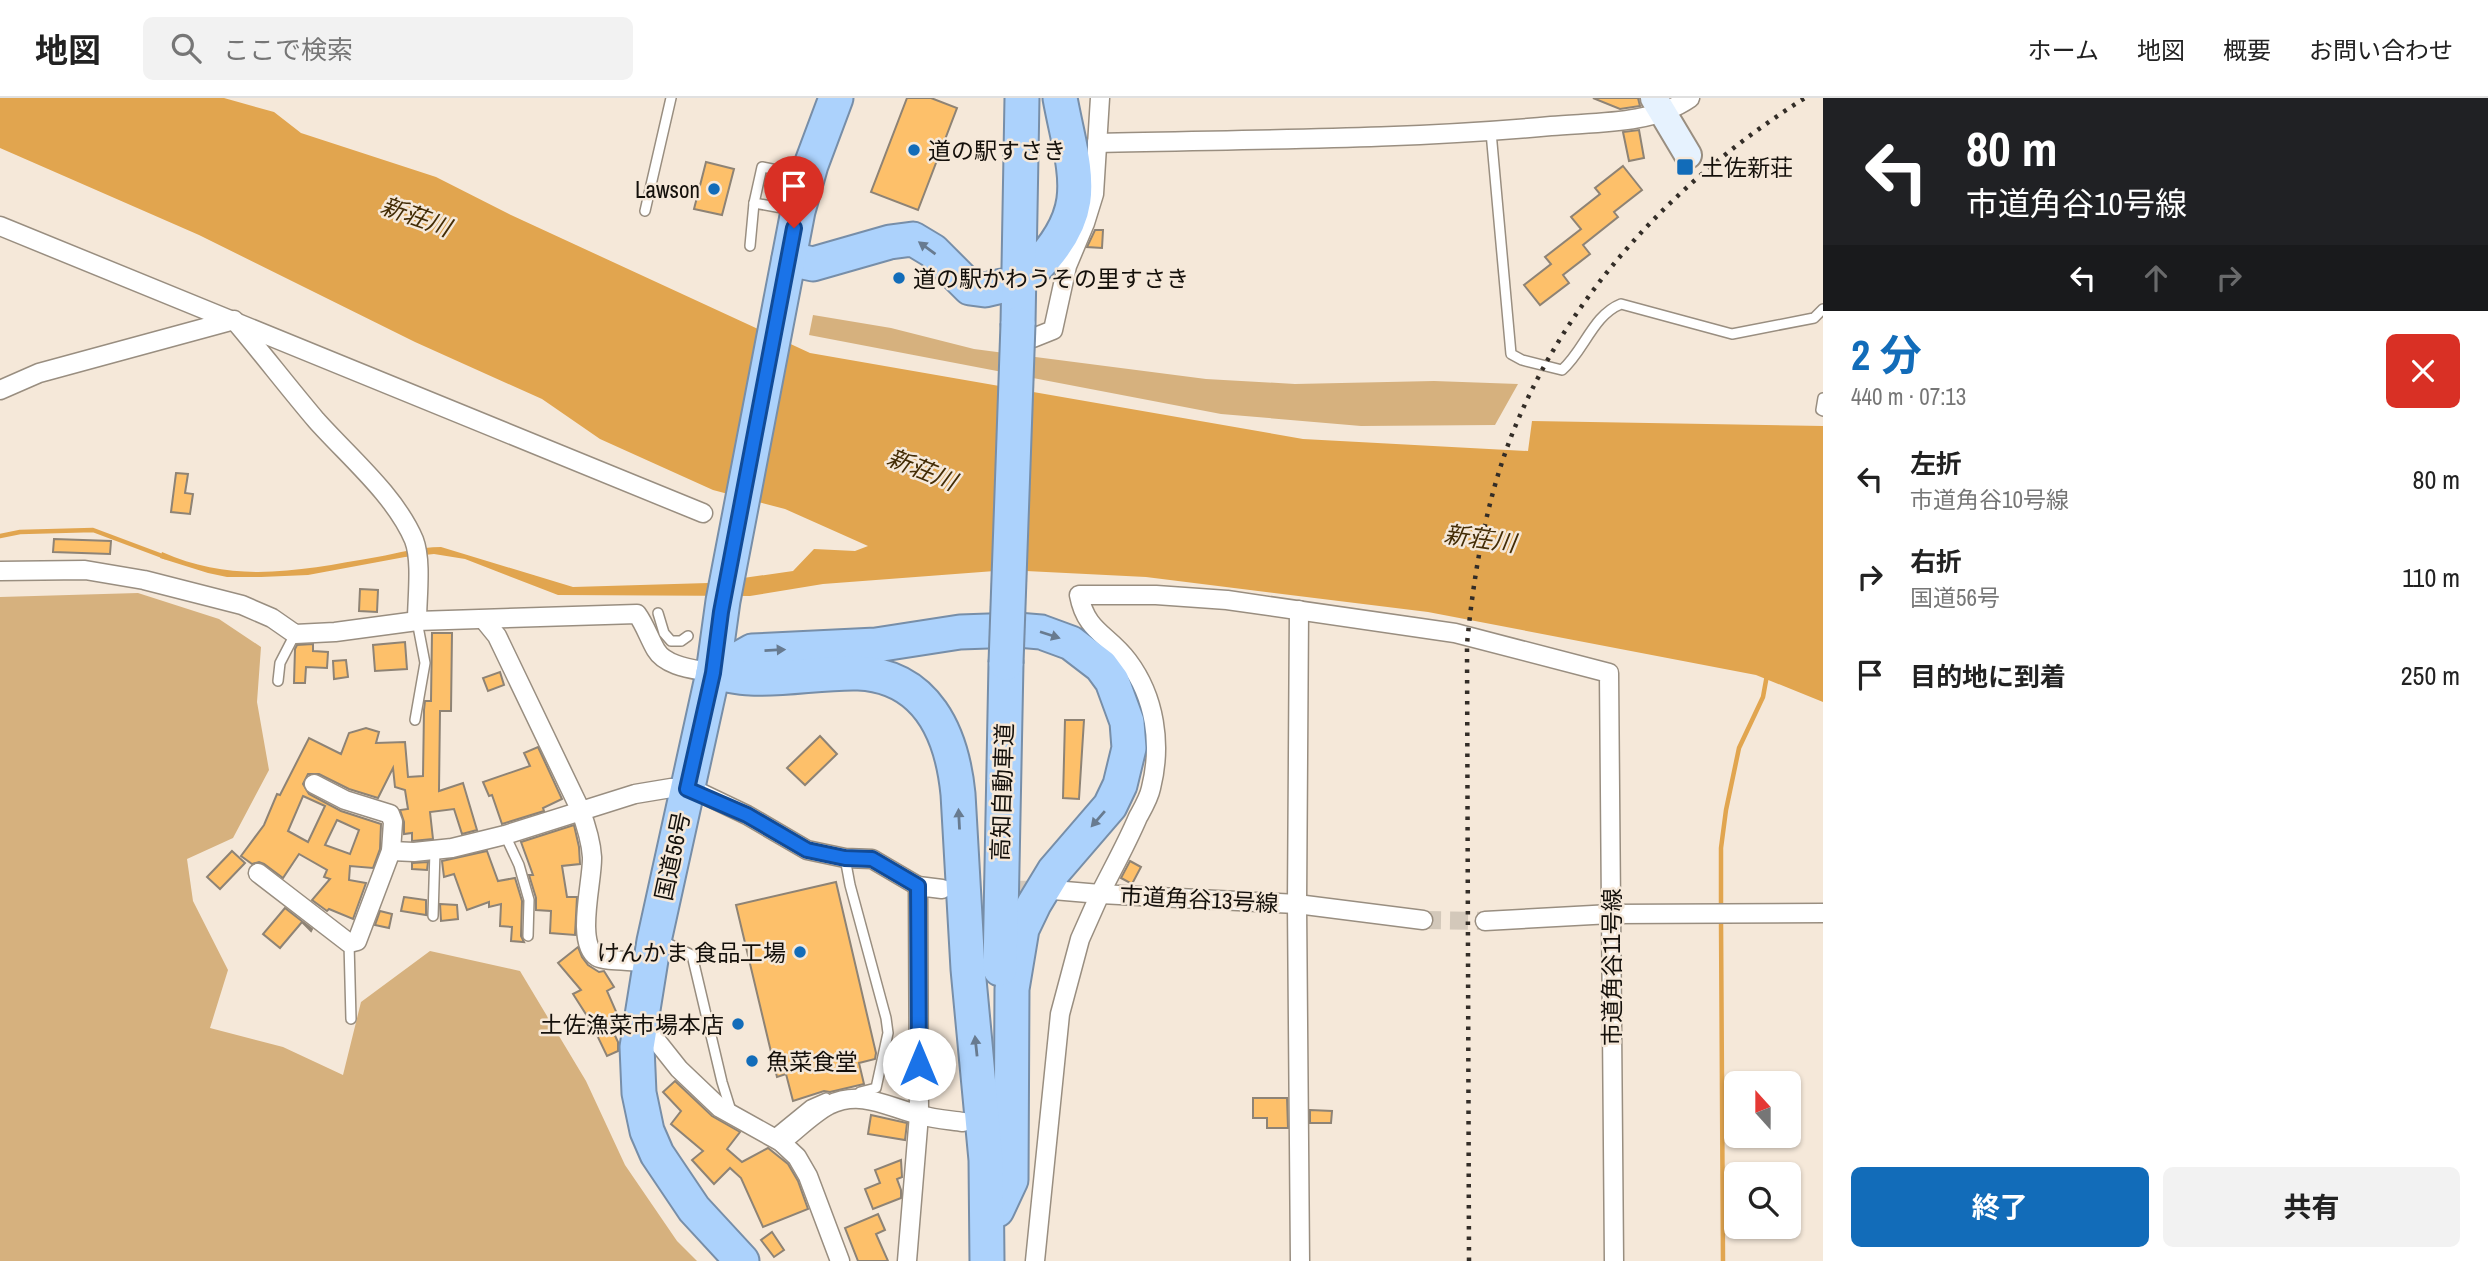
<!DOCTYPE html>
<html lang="ja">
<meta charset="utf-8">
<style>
:root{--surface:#fff;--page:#f2f2f2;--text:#222;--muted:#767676;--line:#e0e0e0;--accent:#126cb9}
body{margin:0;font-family:"Archivo Narrow","Noto Sans JP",sans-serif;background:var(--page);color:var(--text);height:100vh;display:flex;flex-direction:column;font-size:26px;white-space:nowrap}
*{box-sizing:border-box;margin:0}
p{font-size:23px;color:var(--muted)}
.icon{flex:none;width:38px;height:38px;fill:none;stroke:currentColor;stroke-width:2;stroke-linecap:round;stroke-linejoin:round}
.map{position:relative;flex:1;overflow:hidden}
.side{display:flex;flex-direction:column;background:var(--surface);width:665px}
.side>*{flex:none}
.banner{background:#202124;color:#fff;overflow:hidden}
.needle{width:46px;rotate:339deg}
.tools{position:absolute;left:1724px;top:973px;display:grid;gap:14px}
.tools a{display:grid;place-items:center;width:77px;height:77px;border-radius:10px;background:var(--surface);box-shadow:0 2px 5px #0004;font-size:35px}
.pin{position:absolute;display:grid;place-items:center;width:60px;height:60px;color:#fff;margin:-72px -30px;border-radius:50% 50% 50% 0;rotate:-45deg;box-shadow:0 0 7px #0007}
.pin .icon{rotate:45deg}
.me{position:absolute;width:77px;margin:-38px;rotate:0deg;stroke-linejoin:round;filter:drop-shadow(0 0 5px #0008)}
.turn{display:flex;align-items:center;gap:24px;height:147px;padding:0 28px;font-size:32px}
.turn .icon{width:91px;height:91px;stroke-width:2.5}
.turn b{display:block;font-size:49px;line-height:60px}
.lanes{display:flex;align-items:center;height:66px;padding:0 28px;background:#0003;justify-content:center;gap:35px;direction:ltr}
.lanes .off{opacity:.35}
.round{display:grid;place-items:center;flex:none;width:74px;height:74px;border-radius:10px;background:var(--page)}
.headline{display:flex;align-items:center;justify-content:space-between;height:119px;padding:0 28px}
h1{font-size:42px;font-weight:700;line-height:52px;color:var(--accent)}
.button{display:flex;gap:14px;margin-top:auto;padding:14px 28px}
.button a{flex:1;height:80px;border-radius:10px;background:var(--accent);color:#fff;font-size:28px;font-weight:700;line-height:80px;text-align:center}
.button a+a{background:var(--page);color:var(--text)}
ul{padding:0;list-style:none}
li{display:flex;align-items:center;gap:21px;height:98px;padding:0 28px}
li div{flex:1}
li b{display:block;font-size:26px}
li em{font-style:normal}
header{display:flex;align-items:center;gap:42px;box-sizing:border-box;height:98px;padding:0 35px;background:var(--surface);border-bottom:2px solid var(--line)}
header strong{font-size:33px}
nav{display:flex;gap:38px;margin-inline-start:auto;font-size:24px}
.search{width:490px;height:63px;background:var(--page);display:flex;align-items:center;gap:18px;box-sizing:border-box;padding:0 24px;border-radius:10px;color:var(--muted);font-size:26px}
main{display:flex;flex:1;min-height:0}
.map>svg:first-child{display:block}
.green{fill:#d6b17e}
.water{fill:#e1a54f}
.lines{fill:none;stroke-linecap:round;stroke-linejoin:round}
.stream{stroke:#e1a54f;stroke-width:4.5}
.building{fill:#fdc06a;stroke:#8e8375;stroke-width:2;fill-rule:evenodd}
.street-tunnel{stroke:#d3c8ba;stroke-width:18;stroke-dasharray:18 9;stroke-linecap:butt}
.lane-casing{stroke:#998e80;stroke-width:12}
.street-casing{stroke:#998e80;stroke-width:21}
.secondary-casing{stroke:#998e80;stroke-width:30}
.highway-casing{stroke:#778ea8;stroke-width:37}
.lane{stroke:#fff;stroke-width:9}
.street{stroke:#fff;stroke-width:18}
.secondary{stroke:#e6f2fe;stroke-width:26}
.highway{stroke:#acd2fc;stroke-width:33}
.rail{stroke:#332d27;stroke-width:4.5;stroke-dasharray:3.5 7;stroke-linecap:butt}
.highway-bridge-casing{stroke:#778ea8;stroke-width:37;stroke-linecap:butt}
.highway-bridge{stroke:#acd2fc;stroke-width:33}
.oneway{fill:#687b90}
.route-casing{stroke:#114b97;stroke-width:18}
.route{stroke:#1a73e8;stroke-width:12}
.poi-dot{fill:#126cb9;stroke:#f5e8d9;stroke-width:2.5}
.labels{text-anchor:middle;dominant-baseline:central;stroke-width:5;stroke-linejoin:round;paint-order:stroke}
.poi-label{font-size:23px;fill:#14100b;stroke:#f5e8d9;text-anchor:start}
.street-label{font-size:23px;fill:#14100b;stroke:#f5e8d9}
.water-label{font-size:24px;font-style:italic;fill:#432c05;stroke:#f5e8d9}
</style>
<header>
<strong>地図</strong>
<div class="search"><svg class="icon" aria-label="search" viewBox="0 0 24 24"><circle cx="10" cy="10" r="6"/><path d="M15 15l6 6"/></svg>ここで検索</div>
<nav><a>ホーム</a><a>地図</a><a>概要</a><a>お問い合わせ</a></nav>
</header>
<main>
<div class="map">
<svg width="1823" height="1163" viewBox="0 0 1823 1163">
<rect width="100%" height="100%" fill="#f5e8d9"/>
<g class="green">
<path d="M813 217 891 230 974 251 1206 281 1295 286 1434 283 1518 286 1495 327 1361 328 1221 316 809 237Z"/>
<path d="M138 495 219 521 261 549 257 604 269 672 233 740 187 761 193 803 228 872 210 930 283 949 343 977 361 904 430 853 520 873 586 983 625 1067 677 1143 697 1163H0V499Z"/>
</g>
<path class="water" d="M0 0H224L274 14 301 35 436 79 511 117 810 255 1303 341 1528 353 1532 323 1823 328V604L1756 577 1428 514 1146 479 1008 472 823 486 750 498 558 497 465 461 434 456 405 459 308 477 261 479H227L208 475 160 460 162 454C236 487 301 472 377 459 399 455 419 449 441 449L573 489 708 485 793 473 814 451 855 453 868 448 785 411 713 392 600 341 542 301 415 244 199 137 0 50Z"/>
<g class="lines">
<g class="stream">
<path d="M0 438 20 434 93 432 165 459"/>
<path d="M1721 812V750L1726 712 1739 650 1763 599 1767 577"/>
<path d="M1721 821 1723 1163"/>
</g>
</g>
<g class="building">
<path d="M907 0H931L957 10 918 112 871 94Z"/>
<path d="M1593 0H1638L1640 8 1620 11Z"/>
<path d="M1639 32 1644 60 1629 63 1623 34Z"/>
<path d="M706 64 734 71 722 117 694 111Z"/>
<path d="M1623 68 1642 92 1614 114 1618 119 1583 147 1590 156 1563 177 1569 185 1540 207 1524 187 1551 166 1545 159 1581 131 1571 119 1600 96 1595 90Z"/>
<path d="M1095 132H1103L1102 150 1087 149Z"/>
<path d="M176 375 188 376 185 395 193 396 190 416 171 414Z"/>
<path d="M54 441 111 443 110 456 53 454Z"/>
<path d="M360 491 378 492 377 514 359 513Z"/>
<path d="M432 535H452L451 613H440L439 693 463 685 477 732 462 736 454 711 430 714 433 741 412 743V735L404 736V724L400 712 408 711 405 692 395 689 393 670 378 700 349 691 319 676H308L303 686 309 696 341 713 381 726 380 751 373 770 350 768 349 782 366 785 353 821 329 811 327 813 312 802 330 781 324 779 327 772 299 756 283 780 264 766 259 764 252 766 241 758 264 727 277 696 280 697 309 640 341 656 349 635 366 630 379 634 376 645 405 644 408 679 423 678 424 612 425 603H431ZM303 698 325 708 308 744 288 733ZM337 722 359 732 350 756 325 747Z"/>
<path d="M405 544 407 571 375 573 373 547Z"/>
<path d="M313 546V553L328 554 327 570 306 569 305 585H294L295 551 297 547Z"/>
<path d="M346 562 348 579 334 581 333 563Z"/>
<path d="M500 574 504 587 488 593 483 580Z"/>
<path d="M1065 622H1084L1079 701 1063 700Z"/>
<path d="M820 638 837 656 805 687 787 670Z"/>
<path d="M538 649 562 701 543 710 544 713 502 726 492 697 489 698 483 684 530 668 524 655Z"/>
<path d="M574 727 579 749 580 766 562 768 567 799H577L575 837 550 835 551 813 536 812V800L529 777H533L521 744Z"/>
<path d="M232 753 245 765 220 791 207 779Z"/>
<path d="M487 753 498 783 515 780 522 803 521 838 524 844 511 843 512 829 500 828 501 806 489 809V804L467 812 454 776 444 779 442 763Z"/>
<path d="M1130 763 1141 769 1132 786 1121 780Z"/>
<path d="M428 764 427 772 412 771V765Z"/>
<path d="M836 784 876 955 875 961 859 965 864 986 830 994 824 993 793 1003 786 976 777 979 736 807Z"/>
<path d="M404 799 426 802V817L401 813Z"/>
<path d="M440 806 457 807 458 821 441 823Z"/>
<path d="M285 810 312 831 311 833 302 824 280 850 263 836Z"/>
<path d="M380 813 392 816 389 830 375 827Z"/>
<path d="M578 849 582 859 588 867 599 874 604 873 614 889 607 893 621 925 611 929 618 944V953L607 958 596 935 592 937 586 922 589 921 573 896 581 892 558 865Z"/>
<path d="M675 983 712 1018 740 1034 727 1051 742 1064 768 1050 788 1066 798 1083 808 1111 763 1129 741 1080 730 1070 714 1086 692 1062 703 1053 671 1026 681 1013 663 994Z"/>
<path d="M1253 1000H1287L1288 1030H1267V1020H1253Z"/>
<path d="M1310 1012 1332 1013 1331 1025H1310Z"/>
<path d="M871 1017 907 1025 905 1042 868 1036Z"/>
<path d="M901 1062 902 1079 897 1081 901 1092V1100L873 1111 865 1091 880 1085 875 1072Z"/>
<path d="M878 1116 885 1132 876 1136 888 1163H858L845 1130Z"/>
<path d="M772 1134 784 1152 774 1159 761 1142Z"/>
</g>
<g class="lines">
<g class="street-tunnel">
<path d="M956 791 1047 792"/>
<path d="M1423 822 1485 823"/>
</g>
<defs>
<g id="lane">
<path d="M1491 34 1511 256 1522 262 1562 272C1584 253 1593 217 1621 206L1732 236 1814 220 1823 211"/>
<path d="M793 112 754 105 762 69 801 77"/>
<path d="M645 113 671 0"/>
<path d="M750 148 754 105"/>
<path d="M1823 300 1821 312 1823 313"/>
<path d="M658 515 664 535 671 543H681L688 538"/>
<path d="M278 583 280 565 295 536"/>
<path d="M415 622 425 565 417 523"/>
<path d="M505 737 519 767 529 802 528 838"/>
<path d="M845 760 850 787 886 920 888 935 876 990 860 994"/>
<path d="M433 818 435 753"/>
<path d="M659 844 669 846 692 857 722 984 732 1016"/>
<path d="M349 845 351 921"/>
<path d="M772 1038 810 1007 826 1000"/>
</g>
<g id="street">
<path d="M1097 45C1249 41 1401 42 1551 28 1597 24 1651 27 1690 0"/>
<path d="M0 128 703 415"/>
<path d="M1033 240 1053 232 1067 168 1085 125 1094 96 1100 0"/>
<path d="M0 292 39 275 234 222C262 255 288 289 316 322 348 358 395 397 414 442 422 463 417 500 417 523"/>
<path d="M0 473 85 472 144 482 242 507 272 520 295 536 335 534 417 523 637 516C645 527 649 540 656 552 666 569 695 571 713 575"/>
<path d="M1299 512 1297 806 1300 1163"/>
<path d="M484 522 497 538 580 711C586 727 591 742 592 759 593 782 575 845 597 859 605 864 638 862 651 865"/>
<path d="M391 753 414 754 452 750 505 737 635 696 671 690 701 695 747 717 807 752 845 760 872 761 918 788"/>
<path d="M258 775 349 845 357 843 391 753 393 724 390 716 345 702 314 686"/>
<path d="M1423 822 1297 806 1100 796C1113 770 1127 745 1138 719 1143 710 1149 700 1151 690 1162 646 1155 599 1128 563 1108 536 1086 534 1079 497H1156L1227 502 1455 535 1609 575 1614 1163"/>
<path d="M1485 823 1611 816 1823 815"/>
<path d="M640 928 652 937 679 971 720 1010 781 1044 797 1059 808 1078 840 1163"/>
<path d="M781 1044C797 1032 812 1016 829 1007 862 991 889 1010 920 1017 934 1021 949 1022 963 1024"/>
<path d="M907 1163 919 1017 918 788 942 791"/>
<path d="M1035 1163 1060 916 1080 841 1100 796 1053 792"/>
</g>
<path id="secondary" d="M1654 0 1688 57"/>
<g id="highway">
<path d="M789 161 813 166 890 144 913 141 933 153 970 190 985 192 1002 188"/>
<path d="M1034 171C1094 111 1074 75 1060 0"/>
<path d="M1018 226 1022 0"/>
<path d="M713 575 752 553 876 547 960 534 1017 532 1041 534 1071 545 1101 568 1112 583 1127 624 1129 650 1120 687 1110 708 1054 773 1034 806 1022 831 1012 891 1011 1082 997 1112"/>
<path d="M713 575C725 576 738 580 750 580 786 582 822 574 858 575 927 578 952 636 958 696L968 871 986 1062 987 1163"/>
<path d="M1000 871 1006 565"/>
<path d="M742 1163 694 1111 657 1056 647 1033 639 995 637 949 654 843 713 575 723 503 798 113 811 67 836 0"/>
</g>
</defs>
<use href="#lane" class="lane-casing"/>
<use href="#street" class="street-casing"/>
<use href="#secondary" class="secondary-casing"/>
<use href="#highway" class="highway-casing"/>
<use href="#lane" class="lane"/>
<use href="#street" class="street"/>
<use href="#secondary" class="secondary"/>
<use href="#highway" class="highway"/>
<path class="rail" d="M1469 1163 1467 546C1474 473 1487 397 1515 329 1572 191 1679 79 1805 0"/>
<defs>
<path id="highway-bridge" d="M1006 565 1018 226"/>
</defs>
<use href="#highway-bridge" class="highway-bridge-casing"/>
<use href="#highway-bridge" class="highway-bridge"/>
</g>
<defs><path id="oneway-solid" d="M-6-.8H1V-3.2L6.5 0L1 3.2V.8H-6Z" transform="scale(1.75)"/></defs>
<g class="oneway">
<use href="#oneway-solid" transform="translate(927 150) rotate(-144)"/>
<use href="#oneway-solid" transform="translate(1050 537) rotate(18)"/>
<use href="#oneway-solid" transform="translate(775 552) rotate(-3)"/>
<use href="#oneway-solid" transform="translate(959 721) rotate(-93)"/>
<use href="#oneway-solid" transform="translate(1098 721) rotate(131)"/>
<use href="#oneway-solid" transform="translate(976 948) rotate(-96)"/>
</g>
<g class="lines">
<defs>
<path id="route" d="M794 130 721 514 713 575 687 691 747 717 807 752 845 760 872 761 918 788 919 966"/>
</defs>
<use href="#route" class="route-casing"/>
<use href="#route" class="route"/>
</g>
<g class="poi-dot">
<circle cx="914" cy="52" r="7"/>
<rect x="1676" y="60" width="18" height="18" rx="3.5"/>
<circle cx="714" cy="91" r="7"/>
<circle cx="899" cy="180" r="7"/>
<circle cx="800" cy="854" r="7"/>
<circle cx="738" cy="926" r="7"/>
<circle cx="752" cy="963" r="7"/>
</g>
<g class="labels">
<g class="poi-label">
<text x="928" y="52">道の駅すさき</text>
<text x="1701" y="69">土佐新荘</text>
<text x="700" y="91" text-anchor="end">Lawson</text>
<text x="913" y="180">道の駅かわうその里すさき</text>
<text x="786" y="854" text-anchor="end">けんかま 食品工場</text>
<text x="724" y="926" text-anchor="end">土佐漁菜市場本店</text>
<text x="766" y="963">魚菜食堂</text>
</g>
<g class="street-label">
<text transform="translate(1002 694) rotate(-88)">高知自動車道</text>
<text transform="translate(672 758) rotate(-78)">国道56号</text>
<text transform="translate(1199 801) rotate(3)">市道角谷13号線</text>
<text transform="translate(1611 869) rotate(-90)">市道角谷11号線</text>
</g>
<g class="water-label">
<text transform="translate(416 118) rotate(20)">新荘川</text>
<text transform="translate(922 371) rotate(22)">新荘川</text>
<text transform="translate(1480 440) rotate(8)">新荘川</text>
</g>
</g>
</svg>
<div class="tools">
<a><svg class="needle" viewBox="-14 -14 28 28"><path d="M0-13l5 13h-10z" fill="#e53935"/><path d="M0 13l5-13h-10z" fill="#767676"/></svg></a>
<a><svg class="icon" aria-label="search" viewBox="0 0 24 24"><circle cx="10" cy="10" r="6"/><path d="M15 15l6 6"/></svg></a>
</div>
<div class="pin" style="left:794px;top:130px;background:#d93025"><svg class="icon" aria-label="arrive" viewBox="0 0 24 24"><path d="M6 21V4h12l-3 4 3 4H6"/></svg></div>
<svg class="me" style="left:919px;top:966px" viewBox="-20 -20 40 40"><circle r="19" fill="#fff"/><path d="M0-13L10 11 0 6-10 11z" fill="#1a73e8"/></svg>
</div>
<section class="side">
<div class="banner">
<div class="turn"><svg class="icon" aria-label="left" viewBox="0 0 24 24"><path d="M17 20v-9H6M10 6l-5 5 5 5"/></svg><div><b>80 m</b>市道角谷10号線</div></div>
<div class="lanes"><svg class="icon" aria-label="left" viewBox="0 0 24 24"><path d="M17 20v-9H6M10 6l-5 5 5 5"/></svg><svg class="icon off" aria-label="ahead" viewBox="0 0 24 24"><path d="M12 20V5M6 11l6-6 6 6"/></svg><svg class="icon off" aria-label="right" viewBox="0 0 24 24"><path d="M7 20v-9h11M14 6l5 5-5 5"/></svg></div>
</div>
<div class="headline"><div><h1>2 分</h1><p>440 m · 07:13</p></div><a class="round" style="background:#d93025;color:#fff"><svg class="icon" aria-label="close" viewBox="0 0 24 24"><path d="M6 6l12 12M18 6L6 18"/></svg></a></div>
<ul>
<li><svg class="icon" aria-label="left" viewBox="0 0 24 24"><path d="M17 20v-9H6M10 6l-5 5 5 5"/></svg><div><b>左折</b><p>市道角谷10号線</p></div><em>80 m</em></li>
<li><svg class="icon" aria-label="right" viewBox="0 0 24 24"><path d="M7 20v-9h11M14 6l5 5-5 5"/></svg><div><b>右折</b><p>国道56号</p></div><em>110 m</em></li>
<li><svg class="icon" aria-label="arrive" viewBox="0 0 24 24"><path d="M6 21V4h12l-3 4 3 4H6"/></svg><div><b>目的地に到着</b></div><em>250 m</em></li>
</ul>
<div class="button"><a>終了</a><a>共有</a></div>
</section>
</main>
